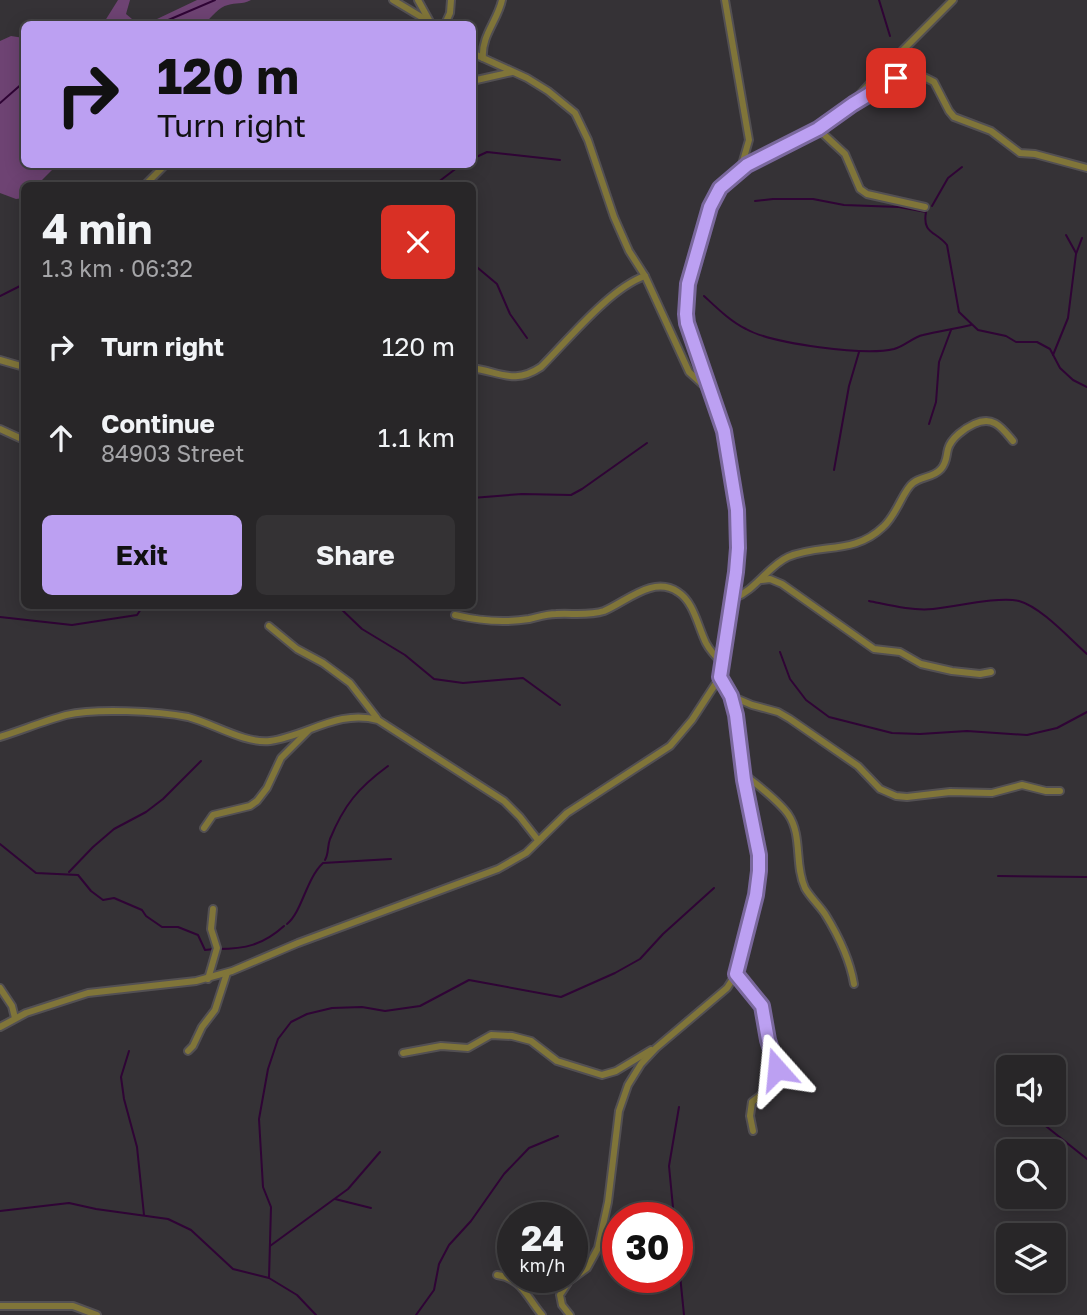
<!DOCTYPE html>
<meta charset="utf-8">
<style>
:root{--surface:#282628;--page:#343234;--text:#f1f3f6;--muted:#a5a5a8;--line:#444345;--accent:#bca0f2}
body{margin:0;font-family:"Golos Text",sans-serif;background:var(--page);color:var(--text);height:100vh;display:flex;flex-direction:column;font-size:26px;white-space:nowrap}
*{box-sizing:border-box;margin:0}
p{font-size:23px;color:var(--muted)}
.icon{flex:none;width:38px;height:38px;fill:none;stroke:currentColor;stroke-width:2;stroke-linecap:round;stroke-linejoin:round}
.map{position:relative;flex:1;overflow:hidden}
.side{position:absolute;left:21px;top:182px;width:455px;height:427px;display:flex;flex-direction:column;background:var(--surface);border-radius:10px;box-shadow:0 4px 18px #0003,0 0 0 2px var(--line)}
.side>*{flex:none}
.banner{position:absolute;left:21px;top:21px;width:455px;height:147px;border-radius:10px;box-shadow:0 4px 18px #0003,0 0 0 2px var(--line);background:#bca0f2;color:#111;overflow:hidden}
.controls{position:absolute;left:996px;top:1055px;display:grid;gap:14px}
.controls a{display:grid;place-items:center;width:70px;height:70px;border-radius:10px;background:var(--surface);box-shadow:0 4px 18px #0003,0 0 0 2px var(--line);font-size:35px}
.speed{position:absolute;left:497px;top:1202px;display:flex;gap:14px;font-size:35px;font-weight:700;text-align:center}
.speed>*{display:grid;place-content:center;width:91px;height:91px;border-radius:50%;background:var(--surface);box-shadow:0 4px 18px #0003,0 0 0 2px var(--line);line-height:1}
.speed small{font-size:18px;font-weight:400}
.speed .limit{border:10px solid #d22;background:#fff;color:#111}
.pin{position:absolute;display:grid;place-items:center;width:60px;height:60px;color:#fff;margin:-30px;border-radius:14px;box-shadow:0 4px 10px #0006}
.me{position:absolute;width:77px;margin:-38px;rotate:342deg;stroke-linejoin:round;filter:drop-shadow(0 0 5px #0008)}
.turn{display:flex;align-items:center;gap:24px;height:147px;padding:0 21px;font-size:32px}
.turn .icon{width:91px;height:91px;stroke-width:2.5}
.turn b{display:block;font-size:49px;line-height:60px}
.round{display:grid;place-items:center;flex:none;width:74px;height:74px;border-radius:10px;background:var(--page)}
.head{display:flex;align-items:center;justify-content:space-between;height:119px;padding:0 21px}
h1{font-size:42px;font-weight:700;line-height:52px}
.cta{display:flex;gap:14px;margin-top:auto;padding:14px 21px}
.cta a{flex:1;height:80px;border-radius:10px;background:var(--accent);color:#111;font-size:28px;font-weight:700;line-height:80px;text-align:center}
.cta a+a{background:var(--page);color:var(--text)}
ul{padding:0;list-style:none}
li{display:flex;align-items:center;gap:21px;height:91px;padding:0 21px}
li div{flex:1}
li b{display:block;font-size:26px}
li em{font-style:normal}
.map>svg:first-child{display:block}
.green{fill:#6e4373}
.lines{fill:none;stroke-linecap:round;stroke-linejoin:round}
.stream{stroke:#2f0435;stroke-width:2}
.minor-casing{stroke:#535053;stroke-width:10}
.minor{stroke:#807539;stroke-width:6}
.route-casing{stroke:#7a689d;stroke-width:18}
.route{stroke:#bca0f2;stroke-width:12}
</style>
<div class="map">
<svg width="1087" height="1315" viewBox="0 0 1087 1315">
<rect width="100%" height="100%" fill="#353236"/>
<g class="green">
<path d="M118 0H130L126 14 138 24H103Z"/>
<path d="M197 0H251C242 5 236 2 228 5 219 7 211 17 205 24H141L157 19Z"/>
<path d="M11 36 24 38V164L57 165 37 185 24 186V198L16 199 0 193V41Z"/>
</g>
<g class="lines">
<g class="stream">
<path d="M879 0 890 36"/>
<path d="M159 24 215 0"/>
<path d="M0 103 24 82"/>
<path d="M472 159 487 152 560 160"/>
<path d="M433 186 462 164"/>
<path d="M755 201 773 199H813L844 205 899 207 926 212C922 234 936 231 947 245L959 312 978 330 1006 336 1016 342H1037L1050 349 1060 368 1073 380 1087 387"/>
<path d="M932 206 948 178 962 167"/>
<path d="M1066 235 1076 253"/>
<path d="M472 263 497 284 510 314 527 338"/>
<path d="M0 296 24 284"/>
<path d="M704 296C717 308 730 321 746 329 773 344 865 356 894 349 905 346 913 337 923 335 939 331 955 329 971 325"/>
<path d="M1053 355 1068 318 1076 254 1082 238"/>
<path d="M929 424 936 402 939 362 951 330"/>
<path d="M834 470 849 386 859 352"/>
<path d="M472 498 522 494 571 495 582 489 647 443"/>
<path d="M869 601C889 605 911 611 933 609 954 607 999 596 1019 601 1041 607 1069 638 1087 654"/>
<path d="M338 606 362 629 405 655 434 679 463 683 523 678 560 705"/>
<path d="M0 617 72 625 137 615 143 606"/>
<path d="M780 652 790 679 806 700 829 717 892 733 920 734 967 731 1027 735 1057 728 1087 712"/>
<path d="M0 844 36 873 78 875 91 891 103 900 114 898 142 910 146 916 162 927H178L198 935 205 950 214 949"/>
<path d="M325 860C329 853 327 847 330 839 344 805 358 788 388 766"/>
<path d="M69 872 93 847 114 829 146 812 163 799 201 761"/>
<path d="M998 876 1087 877"/>
<path d="M287 924C302 912 306 879 323 863L391 859"/>
<path d="M218 949C245 949 263 945 284 926"/>
<path d="M129 1051 121 1077 124 1099 137 1147 144 1215"/>
<path d="M1034 1113 1037 1119 1087 1159"/>
<path d="M335 1199 371 1208"/>
<path d="M0 1211 69 1203 96 1209 168 1219 191 1230 233 1269 269 1278 297 1295 316 1315"/>
<path d="M674 1218 669 1166 679 1107"/>
<path d="M677 1245 684 1315"/>
<path d="M270 1246 348 1189 380 1152"/>
<path d="M269 1278 271 1207 263 1187 259 1119 268 1069 278 1039 291 1022 307 1014 332 1008 362 1007 385 1011 420 1006 469 980 561 997 615 973 640 959 663 934 714 888"/>
<path d="M416 1315 434 1290 439 1264 449 1245 471 1221 504 1174 529 1148 558 1136"/>
</g>
<defs>
<g id="minor">
<path d="M393 0 433 24"/>
<path d="M418 0 429 20"/>
<path d="M725 0 749 140 741 168"/>
<path d="M445 24 450 13 451 0"/>
<path d="M472 53 527 78 548 91 575 113 588 140 614 217 629 251 645 276 689 372 710 391"/>
<path d="M483 58C481 36 498 20 502 0"/>
<path d="M472 81 512 72"/>
<path d="M857 101 896 78 907 74 922 76 934 82 949 111 954 117 991 131 1020 153 1035 154 1087 168"/>
<path d="M818 129 845 154 860 189 867 194 925 207"/>
<path d="M146 184 166 164"/>
<path d="M0 360 24 367"/>
<path d="M472 368C501 372 514 385 541 367 568 340 610 288 645 276"/>
<path d="M0 429 24 440"/>
<path d="M761 580 770 579 782 584 874 649 900 652 921 664 952 671 980 674 991 672"/>
<path d="M733 599C757 589 768 566 788 557 821 543 854 555 883 527 897 515 903 490 913 483 922 476 933 478 941 469 947 462 946 457 948 449 951 438 965 428 974 424 994 415 1002 428 1013 441"/>
<path d="M455 615C480 621 504 623 529 619 538 617 547 614 556 614 572 613 589 616 604 611 626 602 653 575 678 592 694 602 698 627 706 643 710 651 717 658 723 664"/>
<path d="M269 626 297 649 323 663 350 683 377 718"/>
<path d="M731 696 752 705 778 712 790 719 858 766 880 789 896 796 907 797 950 792 992 793 1022 785 1046 791H1060"/>
<path d="M0 737C22 730 44 721 66 715 95 708 158 711 188 717 212 723 245 744 270 741 307 736 338 709 378 720L504 801 520 817 538 840"/>
<path d="M744 774C758 786 777 799 788 814 803 836 794 864 805 888 810 897 819 905 825 914 838 935 850 960 854 984"/>
<path d="M204 828 213 815 250 806 257 801 267 788 281 758 308 731"/>
<path d="M736 974 762 1006 768 1040 779 1074 773 1086 752 1102 750 1116 753 1131"/>
<path d="M208 979 217 948 211 929 213 909"/>
<path d="M0 988 12 1006 15 1018"/>
<path d="M0 1027 26 1013 88 993 196 981 232 971 298 943 498 869 526 853 567 813 670 746 692 720 720 677 736 572 738 548 737 510 724 431 686 314 688 284 714 198 733 176 747 165 818 129 844 112 872 81 953 0"/>
<path d="M188 1051 193 1046 202 1027 215 1010 227 973"/>
<path d="M403 1053 441 1046 468 1048 491 1035 512 1036 531 1041 557 1061 602 1075 616 1071 651 1050"/>
<path d="M497 1275C522 1278 527 1298 542 1315"/>
<path d="M0 1306H73L97 1315"/>
<path d="M570 1315 562 1305 560 1295 569 1281 587 1268 598 1248 608 1202 619 1111 628 1085 641 1064 656 1048 727 988 736 974 749 923 756 895 759 855 744 780 736 715 731 696 720 677"/>
</g>
</defs>
<use href="#minor" class="minor-casing"/>
<use href="#minor" class="minor"/>
</g>
<g class="lines">
<defs>
<path id="route" d="M777 1069 768 1040 762 1006 736 974 756 895 759 871V855L744 780 736 715 731 696 720 677 736 572 738 548 737 510 724 431 687 323 686 314 688 284 710 207 720 188 747 165 818 129 853 104 896 78"/>
</defs>
<use href="#route" class="route-casing"/>
<use href="#route" class="route"/>
</g>
</svg>
<div class="controls">
<a><svg class="icon" aria-label="sound" viewBox="0 0 24 24"><path d="M4 9h4l5-4v14l-5-4H4zM17 9q2 3 0 6"/></svg></a>
<a><svg class="icon" aria-label="search" viewBox="0 0 24 24"><circle cx="10" cy="10" r="6"/><path d="M15 15l6 6"/></svg></a>
<a><svg class="icon" aria-label="layers" viewBox="0 0 24 24"><path d="M12 4l9 5-9 5-9-5zM3 14l9 5 9-5"/></svg></a>
</div>
<div class="speed"><div>24<small>km/h</small></div><div class="limit">30</div></div>
<div class="pin" style="left:896px;top:78px;background:#d93025"><svg class="icon" aria-label="arrive" viewBox="0 0 24 24"><path d="M6 21V4h12l-3 4 3 4H6"/></svg></div>
<svg class="me" style="left:777px;top:1069px" viewBox="-20 -20 40 40"><path d="M0-17L14 15 0 8-14 15z" fill="#bca0f2" stroke="#fff" stroke-width="4"/></svg>
<div class="banner">
<div class="turn"><svg class="icon" aria-label="right" viewBox="0 0 24 24"><path d="M7 20v-9h11M14 6l5 5-5 5"/></svg><div><b>120 m</b>Turn right</div></div>
</div>
<section class="side">
<div class="head"><div><h1>4 min</h1><p>1.3 km · 06:32</p></div><a class="round" style="background:#d93025;color:#fff"><svg class="icon" aria-label="close" viewBox="0 0 24 24"><path d="M6 6l12 12M18 6L6 18"/></svg></a></div>
<ul>
<li><svg class="icon" aria-label="right" viewBox="0 0 24 24"><path d="M7 20v-9h11M14 6l5 5-5 5"/></svg><div><b>Turn right</b></div><em>120 m</em></li>
<li><svg class="icon" aria-label="ahead" viewBox="0 0 24 24"><path d="M12 20V5M6 11l6-6 6 6"/></svg><div><b>Continue</b><p>84903 Street</p></div><em>1.1 km</em></li>
</ul>
<div class="cta"><a>Exit</a><a>Share</a></div>
</section>
</div>
